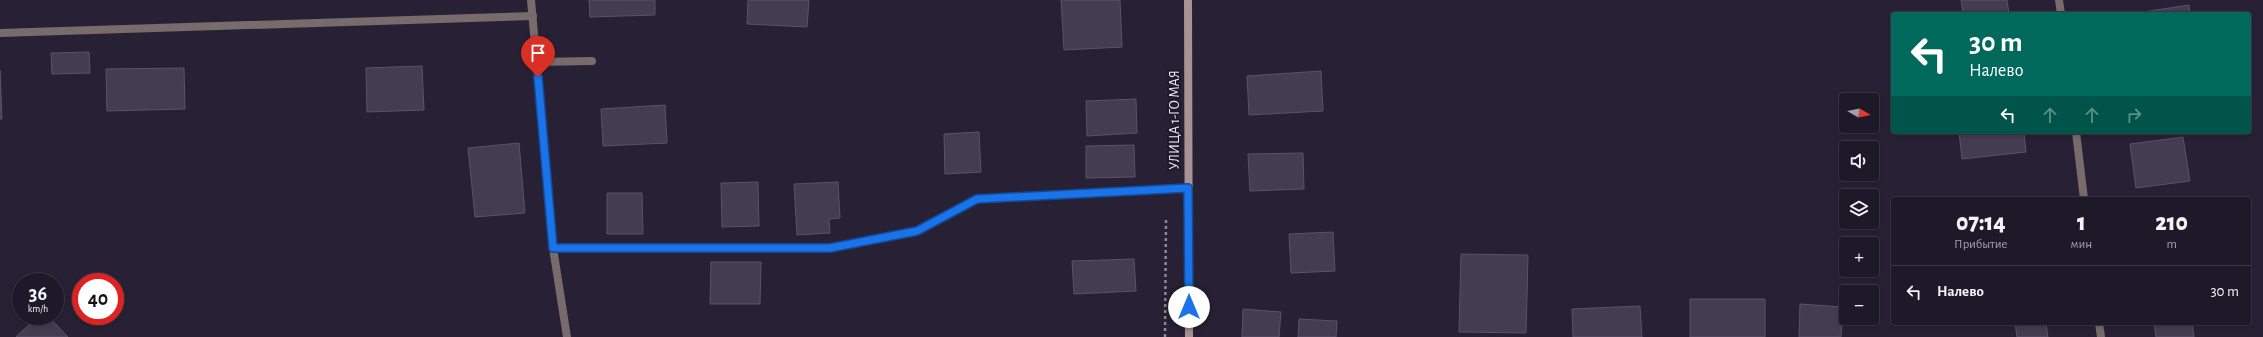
<!DOCTYPE html>
<html lang="ru">
<meta charset="utf-8">
<style>
:root{--surface:#1e1928;--page:#2b2634;--text:#f1f3f6;--muted:#a1a0a8;--line:#3c3845}
body{margin:0;font-family:"Alegreya Sans",sans-serif;background:var(--page);color:var(--text);height:100vh;display:flex;flex-direction:column;font-size:15px;white-space:nowrap}
*{box-sizing:border-box;margin:0}
p{font-size:13px;color:var(--muted)}
.icon{flex:none;width:22px;height:22px;fill:none;stroke:currentColor;stroke-width:2;stroke-linecap:round;stroke-linejoin:round}
.map{position:relative;flex:1;overflow:hidden}
.panel{position:absolute;left:1891px;top:197px;width:360px;height:128px;display:flex;flex-direction:column;background:var(--surface);border-radius:4px;box-shadow:0 2px 6px #0003,0 0 0 1px var(--line)}
.panel>*{flex:none}
.hud{position:absolute;left:1891px;top:12px;width:360px;height:122px;border-radius:4px;box-shadow:0 2px 6px #0003,0 0 0 1px var(--line);background:#00695c;color:#fff;overflow:hidden}
.needle{width:26px;rotate:99deg}
.fabs{position:absolute;left:1839px;top:93px;display:grid;gap:8px}
.fabs a{display:grid;place-items:center;width:40px;height:40px;border-radius:4px;background:var(--surface);box-shadow:0 2px 6px #0003,0 0 0 1px var(--line);font-size:20px}
.speed{position:absolute;left:12px;top:273px;display:flex;gap:8px;font-size:20px;font-weight:700;text-align:center}
.speed>*{display:grid;place-content:center;width:52px;height:52px;border-radius:50%;background:var(--surface);box-shadow:0 2px 6px #0003,0 0 0 1px var(--line);line-height:1}
.speed small{font-size:10px;font-weight:400}
.speed .limit{border:6px solid #d22;background:#fff;color:#111}
.pin{position:absolute;display:grid;place-items:center;width:34px;height:34px;color:#fff;margin:-41px -17px;border-radius:50% 50% 50% 0;rotate:-45deg;box-shadow:0 0 4px #0007}
.pin .icon{rotate:45deg}
.me{position:absolute;width:44px;margin:-22px;rotate:0deg;stroke-linejoin:round;filter:drop-shadow(0 0 3px #0008)}
.turn{display:flex;align-items:center;gap:14px;height:84px;padding:0 12px;font-size:18px}
.turn .icon{width:52px;height:52px;stroke-width:2.5}
.turn b{display:block;font-size:28px;line-height:34px}
.lanes{display:flex;align-items:center;height:38px;padding:0 12px;background:#0003;justify-content:center;gap:20px;direction:ltr}
.lanes .off{opacity:.35}
.eta{display:flex;justify-content:space-evenly;align-items:center;height:68px;text-align:center}
.eta b{font-size:24px;font-weight:800;line-height:28px}
ul{padding:0;list-style:none}
li{display:flex;align-items:center;gap:12px;height:52px;padding:0 12px;border-top:1px solid var(--line)}
li div{flex:1}
li b{display:block;font-size:15px}
li em{font-style:normal}
.map>svg:first-child{display:block}
.building{fill:#443d52;stroke:#595269}
.lines{fill:none;stroke-linecap:round;stroke-linejoin:round}
.path{stroke:#8d8798;stroke-width:2.5;stroke-dasharray:3 3;stroke-linecap:butt}
.lane{stroke:#786b6c;stroke-width:8}
.street{stroke:#786b6c;stroke-width:8}
.secondary{stroke:#a79294;stroke-width:8}
.route-casing{stroke:#114b97;stroke-width:10}
.route{stroke:#1a73e8;stroke-width:7}
.labels{text-anchor:middle;dominant-baseline:central;stroke-width:4;stroke-linejoin:round;paint-order:stroke}
.street-label{font-size:14px;fill:#ede9f6;stroke:#1e182b}
</style>
<div class="map">
<svg width="2263" height="337" viewBox="0 0 2263 337">
<rect width="100%" height="100%" fill="#282135"/>
<g class="building">
<path d="M589 0H655V15L590 17Z"/>
<path d="M748 0H809L807 27 747 24Z"/>
<path d="M1061 0H1120L1122 47 1064 50Z"/>
<path d="M1961 0H2007L2009 14H1963Z"/>
<path d="M2189 5 2190 14H2130Z"/>
<path d="M89 52 90 73 52 74 51 53Z"/>
<path d="M422 66 424 110 367 112 366 68Z"/>
<path d="M184 68 185 109 107 111 106 69Z"/>
<path d="M0 70 2 119H0Z"/>
<path d="M1321 71 1323 111 1249 115 1247 76Z"/>
<path d="M1136 99 1137 133 1087 136 1086 101Z"/>
<path d="M665 105 667 143 603 146 601 109Z"/>
<path d="M979 132 981 172 945 174 944 134Z"/>
<path d="M1959 132H2024L2026 152 1962 159Z"/>
<path d="M2183 137 2190 181 2136 188 2130 144Z"/>
<path d="M519 143 525 213 475 217 468 148Z"/>
<path d="M1134 145 1135 177 1086 178V146Z"/>
<path d="M1303 153 1304 189 1250 191 1248 154Z"/>
<path d="M758 182 759 226 722 227 721 183Z"/>
<path d="M838 182 840 218 829 219 830 233 797 235 794 184Z"/>
<path d="M607 193H642L643 234H607Z"/>
<path d="M1333 232 1335 271 1291 273 1289 234Z"/>
<path d="M1461 254 1528 255 1526 333 1459 332Z"/>
<path d="M1134 259 1136 291 1074 294 1072 261Z"/>
<path d="M711 262H761L760 304H710Z"/>
<rect x="1690" y="299" width="75" height="38"/>
<path d="M1800 304 1843 307 1841 337H1799Z"/>
<path d="M1640 306 1642 337H1573L1572 309Z"/>
<path d="M1243 309 1281 312 1279 337H1242Z"/>
<path d="M38 316H48L68 337H16Z"/>
<path d="M1299 319 1337 321 1336 337H1298Z"/>
<path d="M2015 323H2046L2048 337H2017Z"/>
<path d="M2154 323H2192L2194 337H2156Z"/>
</g>
<g class="lines">
<path class="path" d="M1165 337 1166 220"/>
<g class="lane">
<path d="M0 33 533 16"/>
<path d="M537 62 592 61"/>
<path d="M553 248H830L917 231 977 199 1188 188"/>
</g>
<g class="street">
<path d="M531 0 553 248 567 337"/>
<path d="M2059 0 2061 14"/>
<path d="M2076 132 2084 199"/>
<path d="M2099 323 2101 337"/>
</g>
<path class="secondary" d="M1188 0 1189 337"/>
</g>
<g class="lines">
<defs>
<path id="route" d="M538 77 553 248H830L917 231 977 199 1188 188 1189 307"/>
</defs>
<use href="#route" class="route-casing"/>
<use href="#route" class="route"/>
</g>
<g class="labels">
<g class="street-label">
<text transform="translate(1175 120) rotate(-90)">УЛИЦА 1-ГО МАЯ</text>
</g>
</g>
</svg>
<div class="fabs">
<a><svg class="needle" viewBox="-14 -14 28 28"><path d="M0-13l5 13h-10z" fill="#e53935"/><path d="M0 13l5-13h-10z" fill="#a1a0a8"/></svg></a>
<a><svg class="icon" aria-label="sound" viewBox="0 0 24 24"><path d="M4 9h4l5-4v14l-5-4H4zM17 9q2 3 0 6"/></svg></a>
<a><svg class="icon" aria-label="layers" viewBox="0 0 24 24"><path d="M12 4l9 5-9 5-9-5zM3 14l9 5 9-5"/></svg></a>
<a>+</a>
<a>−</a>
</div>
<div class="speed"><div>36<small>km/h</small></div><div class="limit">40</div></div>
<div class="pin" style="left:538px;top:77px;background:#d93025"><svg class="icon" aria-label="arrive" viewBox="0 0 24 24"><path d="M6 21V4h12l-3 4 3 4H6"/></svg></div>
<svg class="me" style="left:1189px;top:307px" viewBox="-20 -20 40 40"><circle r="19" fill="#fff"/><path d="M0-13L10 11 0 6-10 11z" fill="#1a73e8"/></svg>
<div class="hud">
<div class="turn"><svg class="icon" aria-label="left" viewBox="0 0 24 24"><path d="M17 20v-9H6M10 6l-5 5 5 5"/></svg><div><b>30 m</b>Налево</div></div>
<div class="lanes"><svg class="icon" aria-label="left" viewBox="0 0 24 24"><path d="M17 20v-9H6M10 6l-5 5 5 5"/></svg><svg class="icon off" aria-label="ahead" viewBox="0 0 24 24"><path d="M12 20V5M6 11l6-6 6 6"/></svg><svg class="icon off" aria-label="ahead" viewBox="0 0 24 24"><path d="M12 20V5M6 11l6-6 6 6"/></svg><svg class="icon off" aria-label="right" viewBox="0 0 24 24"><path d="M7 20v-9h11M14 6l5 5-5 5"/></svg></div>
</div>
<section class="panel">
<div class="eta">
<div><b>07:14</b><p>Прибытие</p></div>
<div><b>1</b><p>мин</p></div>
<div><b>210</b><p>m</p></div>
</div>
<ul>
<li><svg class="icon" aria-label="left" viewBox="0 0 24 24"><path d="M17 20v-9H6M10 6l-5 5 5 5"/></svg><div><b>Налево</b></div><em>30 m</em></li>
</ul>
</section>
</div>
